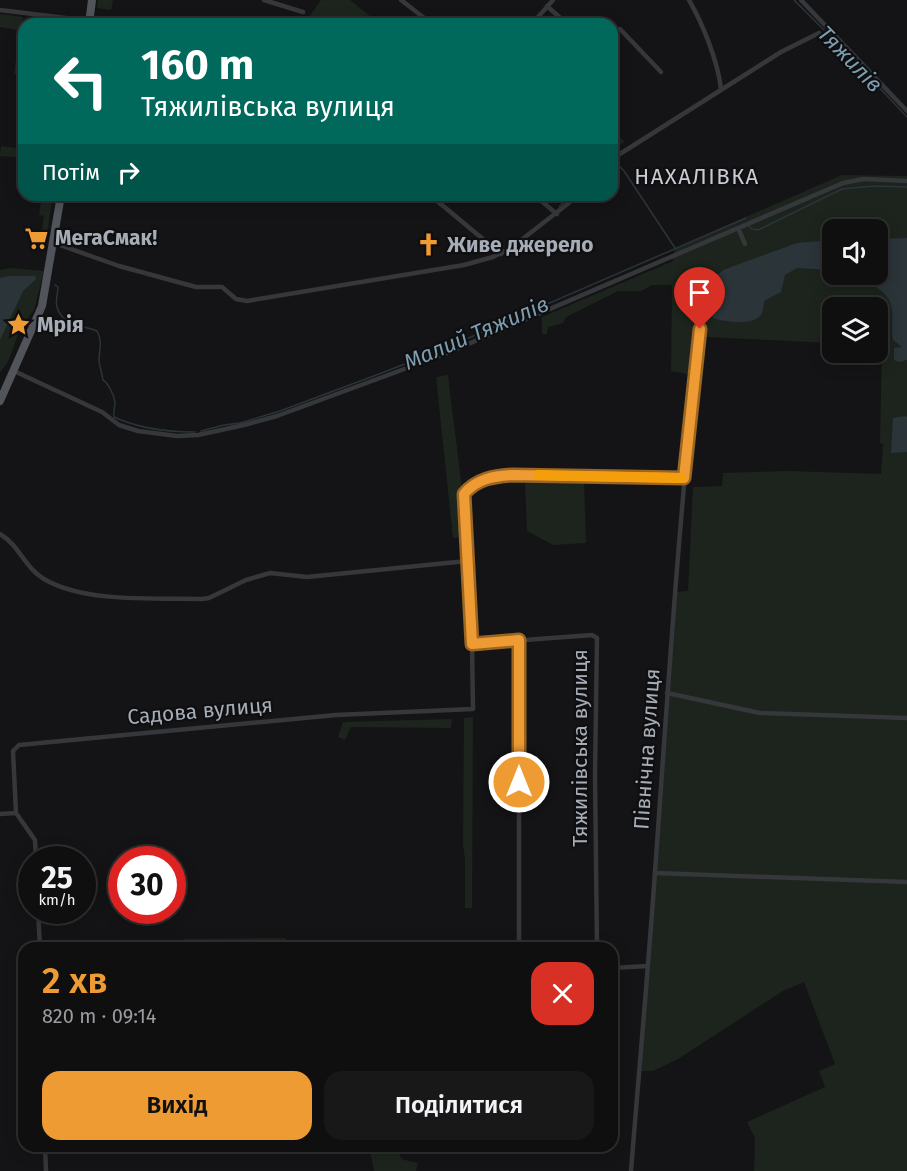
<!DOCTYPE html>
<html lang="uk">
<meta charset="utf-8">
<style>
:root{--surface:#0f0f10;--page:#181819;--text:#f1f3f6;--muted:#9b9c9f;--line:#2f2f30;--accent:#ee9b34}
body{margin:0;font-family:"Fira Sans",sans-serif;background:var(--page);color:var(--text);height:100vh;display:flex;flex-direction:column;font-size:22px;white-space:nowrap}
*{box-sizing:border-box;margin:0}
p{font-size:20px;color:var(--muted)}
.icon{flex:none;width:33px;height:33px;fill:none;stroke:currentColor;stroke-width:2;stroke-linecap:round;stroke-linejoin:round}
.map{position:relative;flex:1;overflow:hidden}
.details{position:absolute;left:18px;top:942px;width:600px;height:210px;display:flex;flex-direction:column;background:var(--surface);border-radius:18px;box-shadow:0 3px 15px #0003,0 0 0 2px var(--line)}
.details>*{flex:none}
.banner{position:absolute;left:18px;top:18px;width:600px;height:183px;border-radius:18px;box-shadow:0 3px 15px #0003,0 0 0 2px var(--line);background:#00695c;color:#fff;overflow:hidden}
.tools{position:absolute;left:822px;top:219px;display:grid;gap:12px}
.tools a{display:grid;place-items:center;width:66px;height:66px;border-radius:12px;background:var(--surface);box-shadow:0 3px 15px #0003,0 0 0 2px var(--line);font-size:30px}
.speed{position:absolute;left:18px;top:846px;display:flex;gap:12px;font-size:30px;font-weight:700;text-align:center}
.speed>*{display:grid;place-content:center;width:78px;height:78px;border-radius:50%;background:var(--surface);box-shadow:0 3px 15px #0003,0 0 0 2px var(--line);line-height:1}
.speed small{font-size:15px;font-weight:400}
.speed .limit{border:9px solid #d22;background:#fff;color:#111}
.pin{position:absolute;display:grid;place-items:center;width:51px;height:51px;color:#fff;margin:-62px -26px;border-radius:50% 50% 50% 0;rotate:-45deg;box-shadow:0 0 6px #0007}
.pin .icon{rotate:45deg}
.me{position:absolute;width:66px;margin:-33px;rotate:0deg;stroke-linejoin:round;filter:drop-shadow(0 0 4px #0008)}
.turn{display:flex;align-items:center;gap:21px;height:126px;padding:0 24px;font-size:27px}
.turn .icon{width:78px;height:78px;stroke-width:2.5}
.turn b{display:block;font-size:42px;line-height:51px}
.then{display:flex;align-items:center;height:57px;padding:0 24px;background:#0003;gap:12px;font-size:22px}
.round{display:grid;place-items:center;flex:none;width:63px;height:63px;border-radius:18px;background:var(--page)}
.summary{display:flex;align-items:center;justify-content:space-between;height:102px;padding:0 24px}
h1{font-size:36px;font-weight:600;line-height:45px;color:var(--accent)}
.primary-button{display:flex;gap:12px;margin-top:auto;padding:12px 24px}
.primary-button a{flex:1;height:69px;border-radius:18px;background:var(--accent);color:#111;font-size:24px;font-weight:600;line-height:69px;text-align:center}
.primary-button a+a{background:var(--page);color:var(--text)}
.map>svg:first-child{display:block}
.green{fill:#1c241d;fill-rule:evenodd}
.water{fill:#2b3439}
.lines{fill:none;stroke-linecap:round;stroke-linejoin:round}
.stream{stroke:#2b3439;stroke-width:1.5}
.street{stroke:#35373b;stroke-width:4.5}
.primary{stroke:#51545a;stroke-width:8}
.route-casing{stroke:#9b6522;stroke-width:15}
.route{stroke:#ee9b34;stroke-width:10}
.slow{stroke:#f59e0b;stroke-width:10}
.labels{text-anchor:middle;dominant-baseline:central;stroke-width:4.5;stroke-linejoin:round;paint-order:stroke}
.poi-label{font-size:21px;font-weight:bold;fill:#a6adb6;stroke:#0f0f11;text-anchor:start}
.street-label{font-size:21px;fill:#a6adb6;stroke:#0f0f11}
.water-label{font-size:22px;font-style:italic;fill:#7d9eb0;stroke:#0f0f11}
.neighbourhood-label{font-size:22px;letter-spacing:1.5px;fill:#c7cbd2;stroke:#0f0f11}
</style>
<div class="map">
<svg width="907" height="1171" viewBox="0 0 907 1171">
<rect width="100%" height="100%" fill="#141416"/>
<g class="green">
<path d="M98 0H113L111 10 97 8Z"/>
<path d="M321 0H350L380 24H304Z"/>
<path d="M0 14 23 17 22 31 0 27Z"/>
<path d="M16 59 24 60V76L14 74Z"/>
<path d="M612 121 617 126 613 130 625 142 612 148Z"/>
<path d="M1 146 24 149 22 158 0 156Z"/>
<path d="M842 175 907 176V1171H754L755 1138 747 1122 825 1087 819 1071 835 1064 804 982 783 991 678 1059 653 1071H639L674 592 688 591 693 487 722 486 723 473 789 471 881 474 883 444 880 443 882 346 878 345V308H832V343L707 337 699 410 684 409 688 374 671 371 672 285H652L641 291H618L566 317 563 323 548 327 547 334H542V317L673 261 675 248ZM832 230H878V274H832Z"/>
<path d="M42 195H53L46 241H42L41 238 44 216 39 215Z"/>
<path d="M10 268 44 271 34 310 20 329 8 362 0 372V270Z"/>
<path d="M448 375C454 429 463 482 465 536L453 538 436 377Z"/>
<path d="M525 482H584L586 543 553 545 527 531Z"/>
<path d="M473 717 472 908H465V859L463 845 464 718Z"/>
<path d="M452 719 451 728 351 727 345 740 338 737 343 722Z"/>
<path d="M285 938 296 948H183L184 939Z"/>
<path d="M369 1146 398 1147 401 1159 418 1163 416 1171H374Z"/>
</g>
<g class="water">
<path d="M907 238V360L899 362 894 360V348L902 347 893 340C891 331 893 321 892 311 891 290 868 282 851 275L878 274V239Z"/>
<path d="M832 240V270L797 268 785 275 781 292 764 301C764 305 763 311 761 315 753 326 724 322 713 318L712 314 718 275 723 270 797 243Z"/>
<path d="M691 269 697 270 698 276 693 279 694 292 689 294 684 277 687 271Z"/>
<path d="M10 276H35L36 279 23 291 0 340V278Z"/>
<path d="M905 416 907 417V452L891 453 893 418Z"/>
</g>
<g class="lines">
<g class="stream">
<path d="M794 0 844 50 907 117"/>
<path d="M612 169 619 166 624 171 675 248"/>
<path d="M559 207 571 195"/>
<path d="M749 226 752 229 758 230 842 189 874 186 907 187"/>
<path d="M55 285 58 287C58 294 55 301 57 307 62 326 83 325 97 331 103 342 99 350 99 361 100 367 102 374 103 380 108 383 114 395 115 402 115 408 113 411 114 417 140 429 167 432 195 432"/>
<path d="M201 431 224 425 240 423 280 411 379 374 441 350 746 218"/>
</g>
<g class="street">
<path d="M264 0 303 12"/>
<path d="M401 0 432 24"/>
<path d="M689 0C703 24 718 62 721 89"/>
<path d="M801 0 907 111"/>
<path d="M547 6 567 24"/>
<path d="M0 10 90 21 104 24"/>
<path d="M532 24 553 0"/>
<path d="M612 31 620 29 661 72"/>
<path d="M612 159 781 52 819 33"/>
<path d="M288 195C312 201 332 201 355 195"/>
<path d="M430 195 501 254"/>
<path d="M534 195 557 214"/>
<path d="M738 228 745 244"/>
<path d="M54 243 119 266 196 287H222L236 299 247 301 464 265 493 257 511 248 579 195"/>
<path d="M14 371 102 412 119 425 138 431 177 436 198 435 244 425 277 416 445 354 843 183 864 179 907 181"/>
<path d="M0 534C19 545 25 568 44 579 84 603 156 598 202 599L209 598 246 580 270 573 307 577 467 561"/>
<path d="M519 640V948"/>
<path d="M472 644 592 635 597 638 595 775 597 948"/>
<path d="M667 693 760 713 907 718"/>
<path d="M16 813 35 840 36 860"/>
<path d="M0 814 16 813 13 751 19 745 336 715 473 709 472 644 463 500C465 479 496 476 512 475L684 478"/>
<path d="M655 873 907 882"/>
<path d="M38 910 40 948"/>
<path d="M612 968 648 966"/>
<path d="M45 1146 46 1171"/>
<path d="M631 1171C639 1071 648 972 655 872 668 691 679 510 700 329"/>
</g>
<g class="primary">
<path d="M89 24 92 0"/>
<path d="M0 401 42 306 61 195"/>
</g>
</g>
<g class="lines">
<defs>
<path id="route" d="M519 782V640L472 644 464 494C476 479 494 476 512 475L684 478 700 329"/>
</defs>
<use href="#route" class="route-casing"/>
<use href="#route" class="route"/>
<path class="slow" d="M538 475 681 478"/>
</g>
<defs>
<symbol id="supermarket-bare" viewBox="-9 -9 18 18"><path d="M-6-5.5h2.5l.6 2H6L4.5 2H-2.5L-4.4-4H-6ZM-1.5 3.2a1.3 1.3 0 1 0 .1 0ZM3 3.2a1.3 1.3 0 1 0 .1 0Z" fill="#ee9b34" stroke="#0f0f11" stroke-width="2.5" paint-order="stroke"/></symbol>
<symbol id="church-bare" viewBox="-9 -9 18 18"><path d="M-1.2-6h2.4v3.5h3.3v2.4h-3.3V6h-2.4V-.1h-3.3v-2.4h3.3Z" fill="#ee9b34" stroke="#0f0f11" stroke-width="2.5" paint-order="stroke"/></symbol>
<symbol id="sight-bare" viewBox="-9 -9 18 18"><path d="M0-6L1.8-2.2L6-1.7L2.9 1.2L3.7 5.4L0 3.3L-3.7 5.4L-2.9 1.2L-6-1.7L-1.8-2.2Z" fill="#ee9b34" stroke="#0f0f11" stroke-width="2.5" paint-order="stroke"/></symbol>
</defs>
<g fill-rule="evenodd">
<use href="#supermarket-bare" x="20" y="222" width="33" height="33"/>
<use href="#church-bare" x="412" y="228" width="33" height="33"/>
<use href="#sight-bare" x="2" y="308" width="33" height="33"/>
</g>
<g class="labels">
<g class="poi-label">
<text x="55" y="238">МегаСмак!</text>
<text x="447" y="245">Живе джерело</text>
<text x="37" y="325">Мрія</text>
</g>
<g class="street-label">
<text transform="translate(200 711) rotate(-5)">Садова вулиця</text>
<text transform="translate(580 748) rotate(-90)">Тяжилівська вулиця</text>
<text transform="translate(647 749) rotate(-86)">Північна вулиця</text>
</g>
<g class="water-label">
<text transform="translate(850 59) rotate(46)">Тяжилів</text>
<text transform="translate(476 333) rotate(-23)">Малий Тяжилів</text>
</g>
<g class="neighbourhood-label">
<text x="697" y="176">НАХАЛІВКА</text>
</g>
</g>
</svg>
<div class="tools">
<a><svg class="icon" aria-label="sound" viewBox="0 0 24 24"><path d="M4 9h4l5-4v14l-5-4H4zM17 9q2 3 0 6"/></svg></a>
<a><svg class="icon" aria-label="layers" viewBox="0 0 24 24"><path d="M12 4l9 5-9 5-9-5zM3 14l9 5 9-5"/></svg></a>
</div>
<div class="speed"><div>25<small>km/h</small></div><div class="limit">30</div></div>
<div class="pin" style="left:700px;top:329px;background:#d93025"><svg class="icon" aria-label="arrive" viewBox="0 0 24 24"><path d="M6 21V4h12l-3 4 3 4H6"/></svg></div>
<svg class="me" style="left:519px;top:782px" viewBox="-20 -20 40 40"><circle r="17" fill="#ee9b34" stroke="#fff" stroke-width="3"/><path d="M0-11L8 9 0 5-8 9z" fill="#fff"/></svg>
<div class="banner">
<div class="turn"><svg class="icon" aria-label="left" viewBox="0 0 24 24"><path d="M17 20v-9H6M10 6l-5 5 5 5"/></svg><div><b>160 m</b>Тяжилівська вулиця</div></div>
<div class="then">Потім<svg class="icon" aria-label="right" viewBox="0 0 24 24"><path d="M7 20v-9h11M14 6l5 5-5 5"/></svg></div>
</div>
<section class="details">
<div class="summary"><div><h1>2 хв</h1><p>820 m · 09:14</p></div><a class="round" style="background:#d93025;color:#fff"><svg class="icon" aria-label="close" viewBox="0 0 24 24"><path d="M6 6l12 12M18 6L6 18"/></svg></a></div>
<div class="primary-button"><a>Вихід</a><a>Поділитися</a></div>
</section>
</div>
